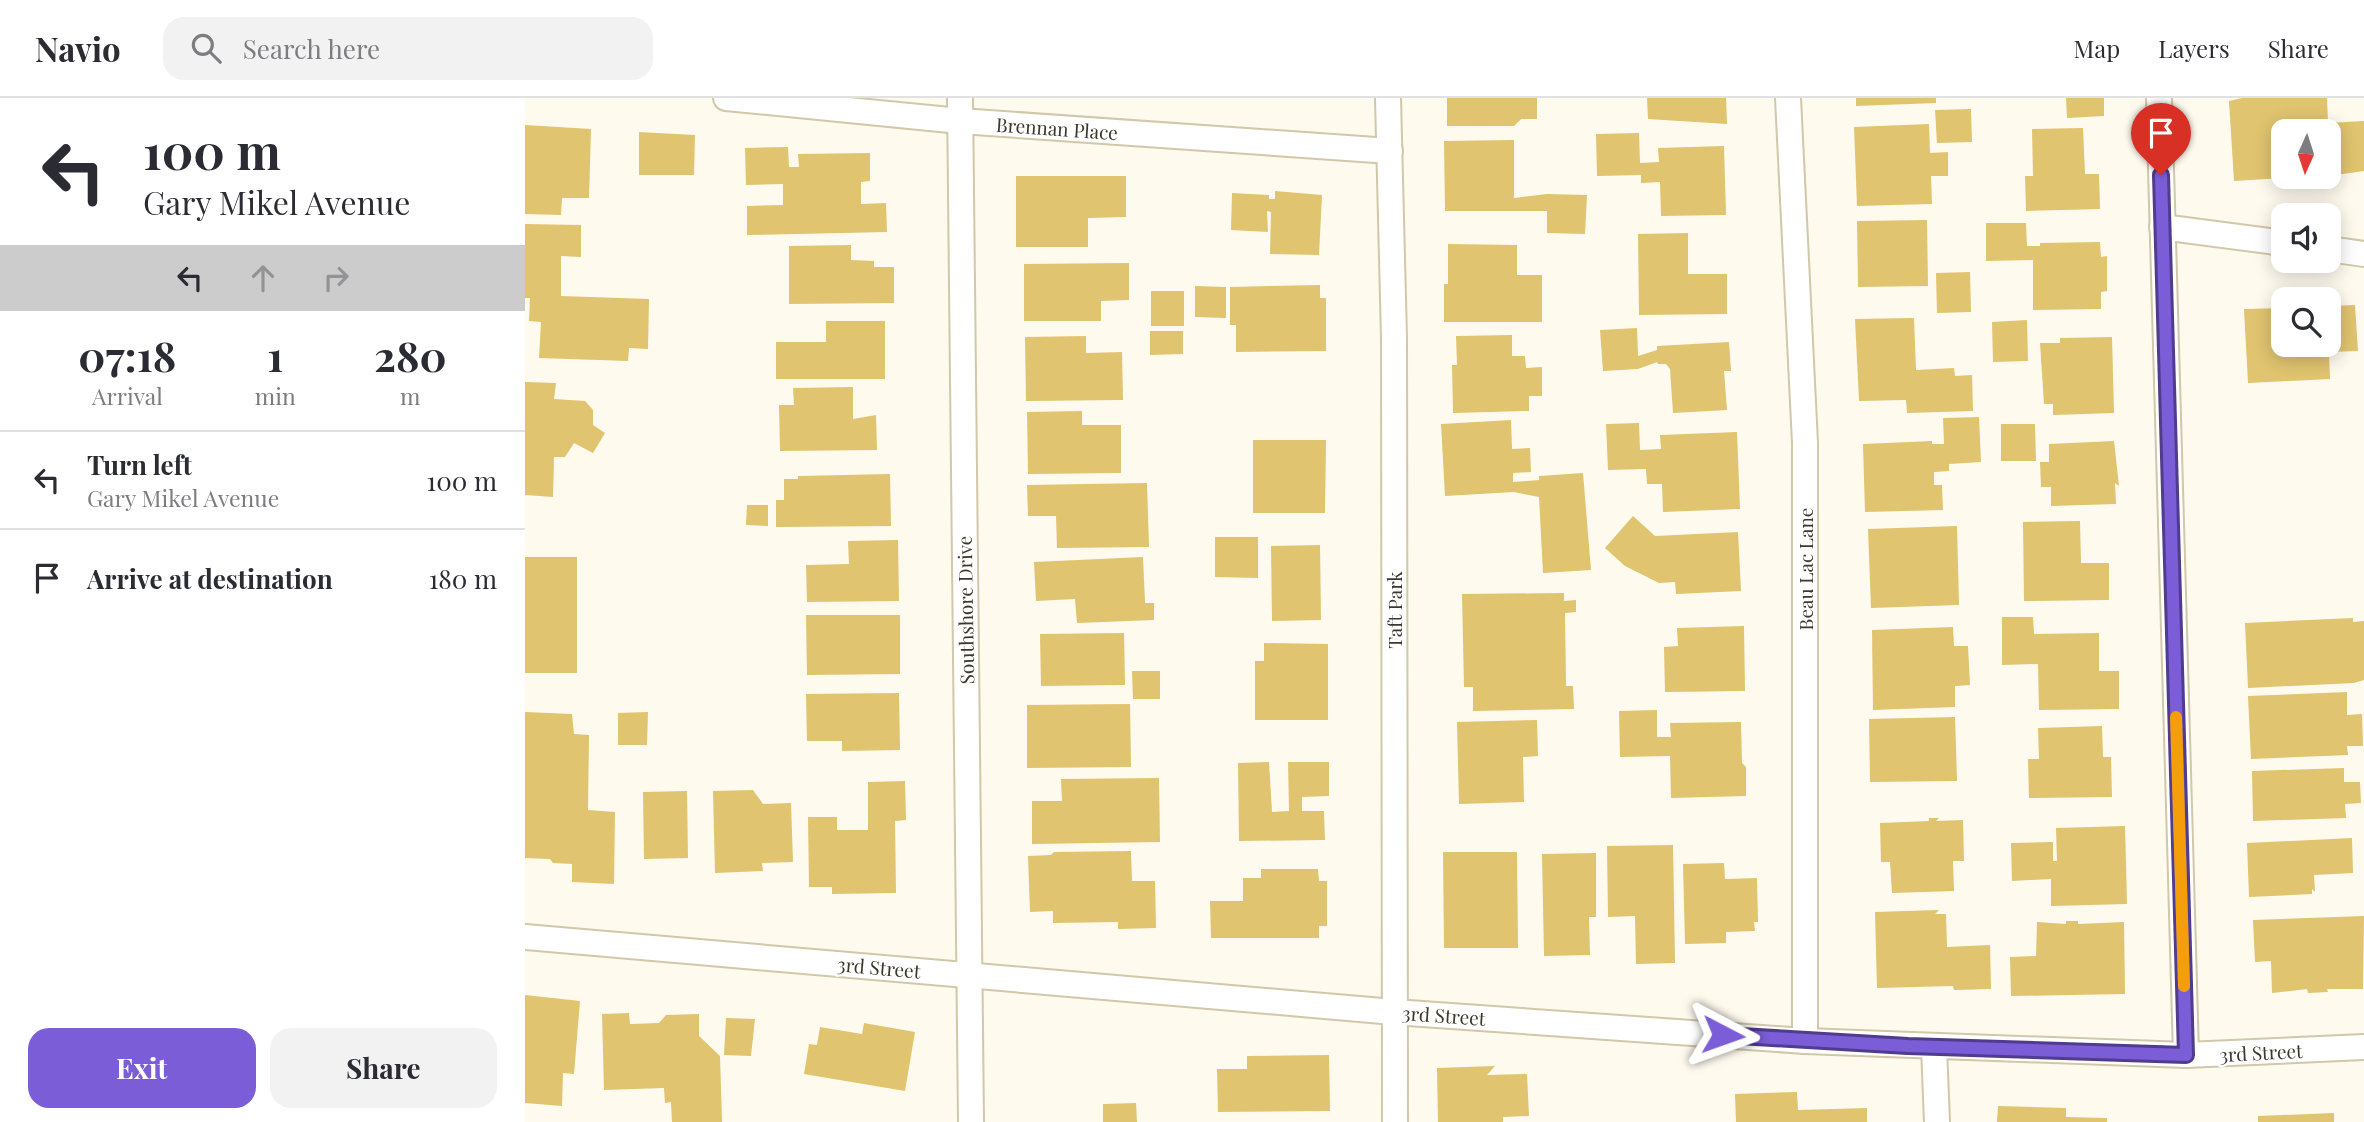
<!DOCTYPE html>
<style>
:root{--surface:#fff;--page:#f2f2f3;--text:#2b2b33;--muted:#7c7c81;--line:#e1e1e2;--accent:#7a5dd7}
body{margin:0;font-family:"Playfair Display",serif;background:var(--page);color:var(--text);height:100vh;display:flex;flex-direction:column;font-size:26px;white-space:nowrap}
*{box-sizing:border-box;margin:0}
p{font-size:23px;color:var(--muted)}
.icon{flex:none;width:38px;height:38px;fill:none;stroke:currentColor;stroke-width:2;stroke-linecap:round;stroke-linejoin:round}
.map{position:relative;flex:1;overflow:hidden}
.details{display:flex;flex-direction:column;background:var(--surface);width:525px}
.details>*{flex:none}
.guide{background:#fff;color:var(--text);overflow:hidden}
.needle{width:46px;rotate:183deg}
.tools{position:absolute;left:1746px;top:21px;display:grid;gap:14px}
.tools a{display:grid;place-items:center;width:70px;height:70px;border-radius:14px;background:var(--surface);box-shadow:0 4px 18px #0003;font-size:35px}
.pin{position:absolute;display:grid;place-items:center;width:60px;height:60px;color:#fff;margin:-72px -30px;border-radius:50% 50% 50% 0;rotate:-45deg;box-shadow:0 0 7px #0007}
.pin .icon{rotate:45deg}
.me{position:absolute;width:77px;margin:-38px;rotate:94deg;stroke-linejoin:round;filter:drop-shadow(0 0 5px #0008)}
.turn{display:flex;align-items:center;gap:24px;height:147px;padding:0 28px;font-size:32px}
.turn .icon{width:91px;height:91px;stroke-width:2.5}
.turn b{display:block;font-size:49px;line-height:60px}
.lanes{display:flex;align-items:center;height:66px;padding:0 28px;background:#0003;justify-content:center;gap:35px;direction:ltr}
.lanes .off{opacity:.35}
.eta{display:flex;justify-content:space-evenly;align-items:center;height:119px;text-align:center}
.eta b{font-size:42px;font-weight:700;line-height:49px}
.button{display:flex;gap:14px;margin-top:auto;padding:14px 28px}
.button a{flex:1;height:80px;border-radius:21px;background:var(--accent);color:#fff;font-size:28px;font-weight:700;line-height:80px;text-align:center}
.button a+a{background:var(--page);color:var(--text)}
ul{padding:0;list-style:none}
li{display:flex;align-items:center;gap:21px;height:98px;padding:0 28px;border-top:2px solid var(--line)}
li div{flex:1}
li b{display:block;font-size:26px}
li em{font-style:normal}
header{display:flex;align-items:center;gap:42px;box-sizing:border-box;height:98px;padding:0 35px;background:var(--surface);border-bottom:2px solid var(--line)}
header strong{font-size:33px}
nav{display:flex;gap:38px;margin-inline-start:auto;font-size:24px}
.search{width:490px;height:63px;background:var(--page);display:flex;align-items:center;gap:18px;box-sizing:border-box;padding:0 24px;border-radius:21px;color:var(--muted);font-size:26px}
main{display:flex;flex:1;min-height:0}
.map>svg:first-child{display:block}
.building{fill:#e0c46f}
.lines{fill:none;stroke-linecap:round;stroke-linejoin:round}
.minor-casing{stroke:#d1c7a9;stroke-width:28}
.minor{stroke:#fff;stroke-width:24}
.route-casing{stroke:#4f3c8c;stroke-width:18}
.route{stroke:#7a5dd7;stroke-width:12}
.slow{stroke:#f59e0b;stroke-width:12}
.labels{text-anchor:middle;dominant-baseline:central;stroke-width:5;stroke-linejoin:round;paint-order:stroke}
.street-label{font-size:19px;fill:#3c382c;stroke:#fff}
</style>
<header>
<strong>Navio</strong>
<div class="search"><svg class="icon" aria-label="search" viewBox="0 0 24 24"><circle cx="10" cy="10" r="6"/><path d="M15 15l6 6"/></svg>Search here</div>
<nav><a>Map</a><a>Layers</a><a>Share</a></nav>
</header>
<main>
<section class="details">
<div class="guide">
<div class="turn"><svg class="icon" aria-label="left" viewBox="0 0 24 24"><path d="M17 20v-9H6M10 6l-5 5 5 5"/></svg><div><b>100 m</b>Gary Mikel Avenue</div></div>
<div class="lanes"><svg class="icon" aria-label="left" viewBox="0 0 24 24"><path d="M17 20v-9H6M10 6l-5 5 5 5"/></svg><svg class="icon off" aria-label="ahead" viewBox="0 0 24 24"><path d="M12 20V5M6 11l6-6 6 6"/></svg><svg class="icon off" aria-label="right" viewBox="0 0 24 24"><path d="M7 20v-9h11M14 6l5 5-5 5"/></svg></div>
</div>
<div class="eta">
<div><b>07:18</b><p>Arrival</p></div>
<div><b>1</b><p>min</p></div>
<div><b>280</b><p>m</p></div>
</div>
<ul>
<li><svg class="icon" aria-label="left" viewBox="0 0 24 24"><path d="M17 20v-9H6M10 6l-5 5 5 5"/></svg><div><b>Turn left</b><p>Gary Mikel Avenue</p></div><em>100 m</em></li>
<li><svg class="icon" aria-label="arrive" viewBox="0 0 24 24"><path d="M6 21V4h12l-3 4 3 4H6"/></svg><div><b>Arrive at destination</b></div><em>180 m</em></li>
</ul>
<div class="button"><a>Exit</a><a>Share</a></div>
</section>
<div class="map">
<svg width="1839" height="1024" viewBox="0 0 1839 1024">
<rect width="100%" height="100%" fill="#fffaee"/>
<g class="building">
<path d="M922 0H1012V21H996L989 28H922Z"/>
<path d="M1122 0H1201L1202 26 1123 21Z"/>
<path d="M1331 0H1411V5L1331 8Z"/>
<path d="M1541 0H1579V18L1542 20Z"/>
<path d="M1717 0H1802L1803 25 1839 23V73L1804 78V33H1759V80L1709 83 1704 3Z"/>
<path d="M1446 11 1447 44 1412 45 1410 12Z"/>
<path d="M1404 26 1405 55 1423 54V78H1406L1407 106 1332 108 1329 29Z"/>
<path d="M0 27 66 31 64 100H37L36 117 0 116Z"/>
<path d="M1558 30 1560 76H1574L1575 111 1501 113 1500 78H1508L1507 31Z"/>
<path d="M114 34 170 37 169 77H114Z"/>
<path d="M1114 35 1115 65 1134 64 1133 50 1199 48 1201 117 1136 118 1135 84 1116 85V77L1072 78 1071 36Z"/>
<path d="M989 42V100L1022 96 1062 97 1060 136 1022 135V113H920L919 43Z"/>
<path d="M263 49 264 69H274L273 56 345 55V83L336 84V106L361 105 362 134 222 137V108L258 107V86L221 87 220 50Z"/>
<path d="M491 78H601V119L563 120V149H491Z"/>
<path d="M750 93 797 97 794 157 745 156 746 114 742 113 743 134 706 132 707 95 744 97V101H750Z"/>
<path d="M1402 122 1403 188 1333 189 1332 123Z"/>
<path d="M1461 125H1501L1502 148H1515V145L1575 144 1576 159 1582 158V193L1576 194V211L1508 212V162L1461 163Z"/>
<path d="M0 126 56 127V159L36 158V198L124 201 123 251 104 250 103 263 14 260 16 224 4 223 5 200H0Z"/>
<path d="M1163 135V176H1202V216L1114 217 1113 136Z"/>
<path d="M923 146 992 147V177H1017V224H919V186H923Z"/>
<path d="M326 147V162L349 163V169H369V205L264 206V148Z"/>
<path d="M604 165V202L576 203V223H499V166Z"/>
<path d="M1445 174 1446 214 1412 215 1411 175Z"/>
<path d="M795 187V200H801V253L711 254V227H705V189Z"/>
<path d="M670 188 701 189V220L670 219Z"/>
<rect x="626" y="193" width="33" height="35"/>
<path d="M1830 207 1833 253 1804 254 1805 281 1723 285 1719 211 1759 210V247H1804V208Z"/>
<path d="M1389 220 1391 272 1429 270 1430 278 1447 277 1448 313 1382 315 1381 302 1334 303 1330 221Z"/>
<path d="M1502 222 1503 263 1468 264 1467 224Z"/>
<path d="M301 223H360V281H251V244H301Z"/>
<path d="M1112 230 1113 258 1132 252V248L1204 244 1206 273H1199L1202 312 1148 315 1145 271 1141 266H1133L1132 264 1113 271 1078 273 1075 232Z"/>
<path d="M625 233H658V256L625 257Z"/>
<path d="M987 237V258H1000L1001 270 1017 269V298H1004V313L928 315 927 267H932L931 238Z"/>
<path d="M561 238V255L597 254 598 302 501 303 500 239Z"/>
<path d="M1587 239 1589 315 1528 317V306H1519L1515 245H1535V240Z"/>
<path d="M0 284 31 285 29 301 60 303 68 312V327L80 335 68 355 49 345 40 359H29L28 399 0 397Z"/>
<path d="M328 289V321L351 317 352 352 255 353 254 307H269L268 290Z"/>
<path d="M557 313V327H596V375L503 376 502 314Z"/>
<path d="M1454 319 1456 364 1424 366V373L1409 374V387H1417L1418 412 1340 414 1338 346 1407 343V346H1419L1418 320Z"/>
<path d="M986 322 987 351 1005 350 1006 374 988 375V384L1014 382V378L1058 375 1066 472 1018 475 1014 399 989 394 920 398 916 326Z"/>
<path d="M1114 325 1115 352 1136 351 1135 337 1212 334 1215 411 1138 414 1137 386H1122L1121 371 1083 372 1081 326Z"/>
<path d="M1476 326H1510L1511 363H1476Z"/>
<path d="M728 342H801L800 415H728Z"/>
<path d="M1589 343 1594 388 1590 385 1591 406 1526 408V389H1516L1515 364H1524V346Z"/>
<path d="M365 376 366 428 251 429V402H259V381H273V378Z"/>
<path d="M622 385 624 449 532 450 531 418H503L502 387Z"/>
<path d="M222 407H243V428L221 427Z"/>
<path d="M1108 418 1130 438 1213 434 1216 493 1151 496 1150 484 1134 485 1100 468 1080 450Z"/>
<path d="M1555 423 1556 465H1584V502L1499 503 1498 424Z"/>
<path d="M1432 428 1434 507 1346 510 1343 431Z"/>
<path d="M690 439H733V480L690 479Z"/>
<path d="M373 442 374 503 282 504 281 467 324 466 323 443Z"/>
<path d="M795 447 796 522 747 523 746 448Z"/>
<rect x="0" y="459" width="52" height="116"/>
<path d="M618 459 620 505H629V522L552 525 550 501 511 503 509 464Z"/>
<path d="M1039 495V503L1051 502V514L1040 515 1041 588H1048L1049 611 948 613V589H939L937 496Z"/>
<path d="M281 517H375V576L282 577Z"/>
<path d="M1477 519H1508L1509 536 1574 535V573H1594V611L1514 612 1513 566 1477 567Z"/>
<path d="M1828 520V524L1839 523V582L1829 585 1723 590 1720 525Z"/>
<path d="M1219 528 1220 593 1140 594 1139 549 1153 548 1152 530Z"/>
<path d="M1428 529 1429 548H1443L1445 587 1430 588V609L1348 612 1347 532Z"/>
<path d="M599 535 600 587 516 588 515 536Z"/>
<path d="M739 545 803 546V622H730V563H739Z"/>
<path d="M607 573H635V601H608Z"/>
<path d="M1822 594V617L1837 616 1838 648H1822L1823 657 1726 661 1723 598Z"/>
<path d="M374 595 375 652 317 653V643H282L281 596Z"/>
<path d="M605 606 606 669 502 670V607Z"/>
<path d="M1132 612V639H1146L1145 625 1216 624 1217 665 1221 669V698L1146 700 1145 658 1095 659 1094 613Z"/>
<path d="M0 614 47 616 49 636 64 637 63 712 90 714 89 786 47 784V766L28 765 25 761 0 760Z"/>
<path d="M123 614 122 647H93V615Z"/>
<path d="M1430 619 1432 683 1345 684 1344 621Z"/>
<path d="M1012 622 1013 658 998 659 999 704 934 706 932 624Z"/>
<path d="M1577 628 1578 659H1586L1587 699 1504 700 1503 661H1514L1513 630Z"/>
<path d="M744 664 747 714 764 713 763 664H804V698L777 699V713H799L800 742 714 743 713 665Z"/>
<path d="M1819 670V684H1835L1836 705 1820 706 1821 720 1728 723 1727 673Z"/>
<path d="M634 680 635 744 507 746V703H537L536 681Z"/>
<path d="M380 683 381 722 370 723 371 795 307 796V789H284L283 719H312V732H343V684Z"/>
<path d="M228 692 238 706 266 705 268 764 237 765 238 773 190 775 188 693Z"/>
<path d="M162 693 163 760 119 761 118 694Z"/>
<path d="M1404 720H1414L1411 723 1438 722 1439 763H1428L1429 793 1367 795 1365 764H1356L1355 725 1404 723Z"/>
<path d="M1600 728 1602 806 1526 808V781L1487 783 1486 745 1528 744V763H1532L1531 730Z"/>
<path d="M1827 740 1828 775 1789 777 1790 794 1787 791V796L1724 799 1722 745Z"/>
<path d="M1148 747 1150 865 1111 866 1110 818 1083 819 1082 748Z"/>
<path d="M606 753 607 783H630L631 830 593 831V824L528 825V813L505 814 503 758 526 757 529 754Z"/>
<path d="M918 754H992L993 850H919Z"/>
<path d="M1071 755V819H1064L1065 857 1019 858 1017 756Z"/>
<path d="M1199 765 1200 781 1232 780 1233 824H1229L1230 833 1201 834V845L1160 846 1158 766Z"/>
<path d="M736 771H793L794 783H802V828H794V840H686L685 803H718V780H736Z"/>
<path d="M1414 812 1410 816H1421L1422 849 1465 847 1466 891 1429 892 1428 888 1352 890 1350 814Z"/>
<path d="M1839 818 1838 891H1802L1803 894 1783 895 1782 891 1747 895 1746 863 1730 864 1728 822Z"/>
<path d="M1541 823H1553V826L1599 824 1600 896 1486 898 1485 859 1511 858 1512 824 1541 826Z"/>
<path d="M0 897 55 903 49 976 38 975 37 1008 0 1005Z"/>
<path d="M104 915 105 926 134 925 141 917 174 916V938L195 958 197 1024H147L146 1004 140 1005 139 990 79 992 77 916Z"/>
<path d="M201 920 230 921 226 958 199 957Z"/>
<path d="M339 925 390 934 380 993 279 976 284 946 292 947 295 929 337 936Z"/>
<path d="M804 957 805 1013 693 1014 692 971H722V958Z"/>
<path d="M970 968 962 977 1002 976 1004 1018 978 1019V1024H913L912 970Z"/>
<path d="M1272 994 1273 1012 1342 1010V1024H1211L1210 996Z"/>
<path d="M611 1005 612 1024H578V1006Z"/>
<path d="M1473 1008 1541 1010V1019L1582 1020V1024H1472Z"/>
<path d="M1809 1015V1024H1733V1018Z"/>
</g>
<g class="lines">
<defs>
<g id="minor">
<path d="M201 0 435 23 865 53"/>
<path d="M435 0 446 1024"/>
<path d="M863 0 869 240 870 1024"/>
<path d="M1263 0 1280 345V943"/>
<path d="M1634 0 1661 957"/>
<path d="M1637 129 1759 145"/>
<path d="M1804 151 1839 156"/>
<path d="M0 839 869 914 1280 943 1661 957 1839 949"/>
<path d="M1409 949 1412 1024"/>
</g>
</defs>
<use href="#minor" class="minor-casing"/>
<use href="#minor" class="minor"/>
</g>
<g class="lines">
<defs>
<path id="route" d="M1198 937 1383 948 1661 957 1636 77"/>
</defs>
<use href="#route" class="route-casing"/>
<use href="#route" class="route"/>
<path class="slow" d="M1651 619 1659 888"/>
</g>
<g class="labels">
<g class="street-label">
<text transform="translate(532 30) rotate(4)">Brennan Place</text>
<text transform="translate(1280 471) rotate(-90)">Beau Lac Lane</text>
<text transform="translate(440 512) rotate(-91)">Southshore Drive</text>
<text transform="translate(869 512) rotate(-90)">Taft Park</text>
<text transform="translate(354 869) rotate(5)">3rd Street</text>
<text transform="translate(919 917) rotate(4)">3rd Street</text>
<text transform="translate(1736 954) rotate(-3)">3rd Street</text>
</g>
</g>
</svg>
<div class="tools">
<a><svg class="needle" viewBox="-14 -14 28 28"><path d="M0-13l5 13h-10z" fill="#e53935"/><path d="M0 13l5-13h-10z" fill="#7c7c81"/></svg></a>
<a><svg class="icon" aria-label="sound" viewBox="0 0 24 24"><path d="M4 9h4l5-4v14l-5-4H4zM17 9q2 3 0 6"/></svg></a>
<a><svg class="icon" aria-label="search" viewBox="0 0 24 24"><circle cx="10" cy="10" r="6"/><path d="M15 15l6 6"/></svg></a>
</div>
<div class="pin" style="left:1636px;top:77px;background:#d93025"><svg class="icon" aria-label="arrive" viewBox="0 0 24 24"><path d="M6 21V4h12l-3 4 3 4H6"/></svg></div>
<svg class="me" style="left:1198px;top:937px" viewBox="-20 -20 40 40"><path d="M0-17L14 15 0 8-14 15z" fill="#7a5dd7" stroke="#fff" stroke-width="4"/></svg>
</div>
</main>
